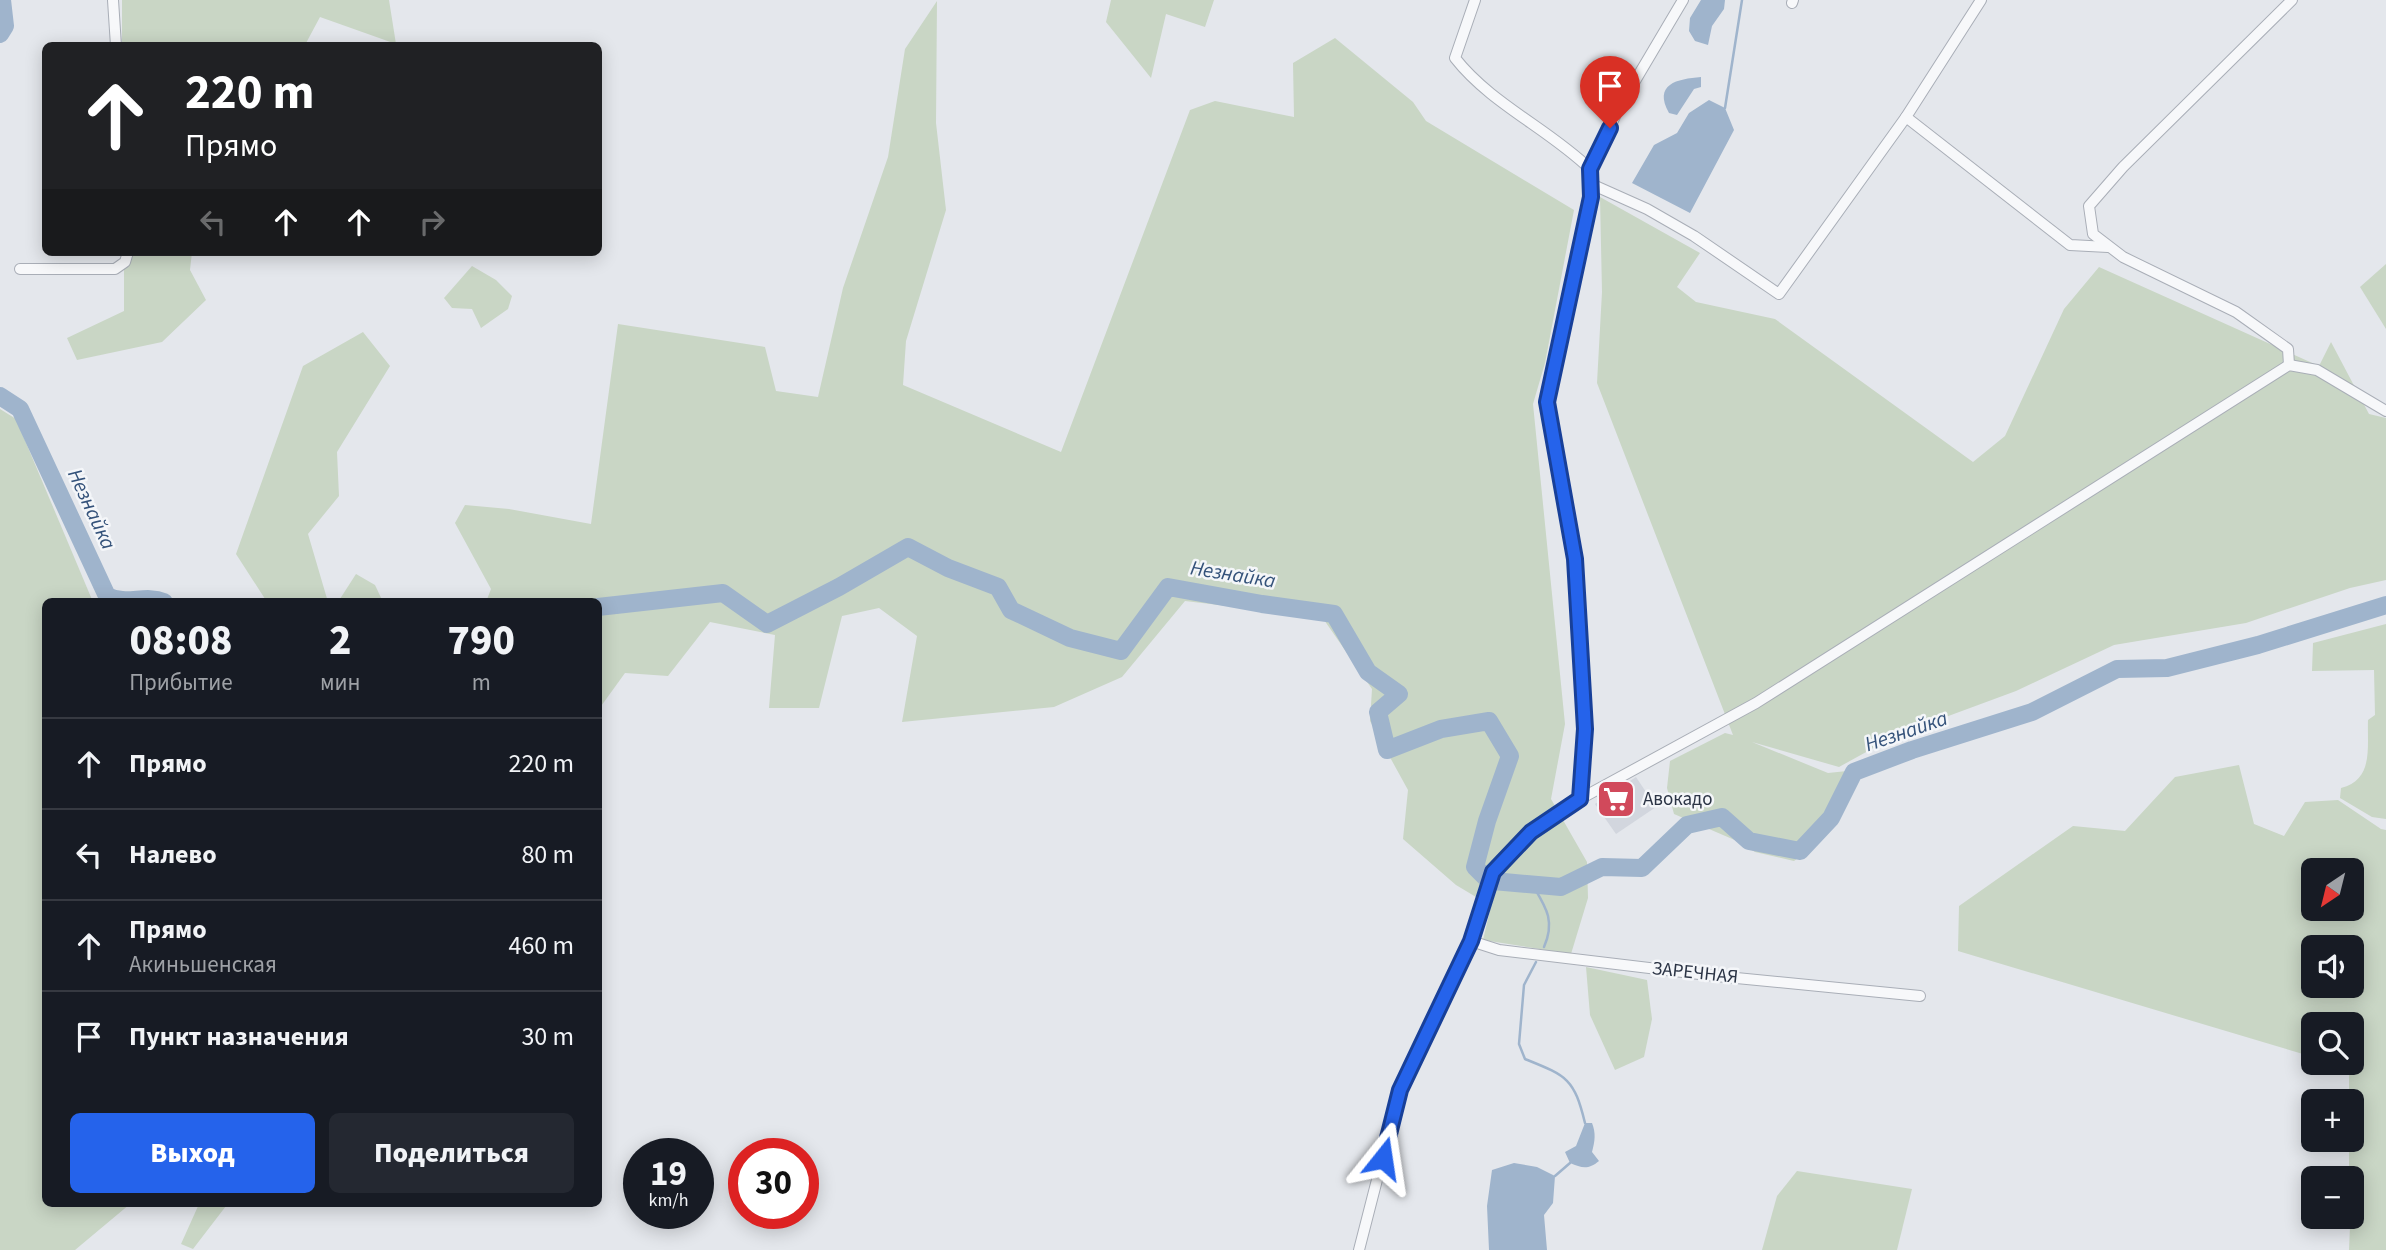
<!DOCTYPE html>
<html lang="ru">
<meta charset="utf-8">
<style>
:root{--surface:#171b24;--page:#242831;--text:#f1f3f6;--muted:#9ea1a6;--line:#363941;--accent:#2563eb}
body{margin:0;font-family:"Source Sans 3",sans-serif;background:var(--page);color:var(--text);height:100vh;display:flex;flex-direction:column;font-size:26px;white-space:nowrap}
*{box-sizing:border-box;margin:0}
p{font-size:23px;color:var(--muted)}
.icon{flex:none;width:38px;height:38px;fill:none;stroke:currentColor;stroke-width:2;stroke-linecap:round;stroke-linejoin:round}
.map{position:relative;flex:1;overflow:hidden}
.sheet{position:absolute;left:42px;top:598px;width:560px;height:609px;display:flex;flex-direction:column;background:var(--surface);border-radius:10px;box-shadow:0 4px 18px #0003}
.sheet>*{flex:none}
.hud{position:absolute;left:42px;top:42px;width:560px;height:214px;border-radius:10px;box-shadow:0 4px 18px #0003;background:#202124;color:#fff;overflow:hidden}
.needle{width:46px;rotate:215deg}
.buttons{position:absolute;left:2301px;top:858px;display:grid;gap:14px}
.buttons a{display:grid;place-items:center;width:63px;height:63px;border-radius:10px;background:var(--surface);box-shadow:0 4px 18px #0003;font-size:35px}
.speed{position:absolute;left:623px;top:1138px;display:flex;gap:14px;font-size:35px;font-weight:700;text-align:center}
.speed>*{display:grid;place-content:center;width:91px;height:91px;border-radius:50%;background:var(--surface);box-shadow:0 4px 18px #0003;line-height:1}
.speed small{font-size:18px;font-weight:400}
.speed .limit{border:10px solid #d22;background:#fff;color:#111}
.pin{position:absolute;display:grid;place-items:center;width:60px;height:60px;color:#fff;margin:-72px -30px;border-radius:50% 50% 50% 0;rotate:-45deg;box-shadow:0 0 7px #0007}
.pin .icon{rotate:45deg}
.me{position:absolute;width:77px;margin:-38px;rotate:15deg;stroke-linejoin:round;filter:drop-shadow(0 0 5px #0008)}
.turn{display:flex;align-items:center;gap:24px;height:147px;padding:0 28px;font-size:32px}
.turn .icon{width:91px;height:91px;stroke-width:2.5}
.turn b{display:block;font-size:49px;line-height:60px}
.lanes{display:flex;align-items:center;height:66px;padding:0 28px;background:#0003;justify-content:center;gap:35px;direction:ltr}
.lanes .off{opacity:.35}
.eta{display:flex;justify-content:space-evenly;align-items:center;height:119px;text-align:center}
.eta b{font-size:42px;font-weight:800;line-height:49px}
.button{display:flex;gap:14px;margin-top:auto;padding:14px 28px}
.button a{flex:1;height:80px;border-radius:10px;background:var(--accent);color:#fff;font-size:28px;font-weight:800;line-height:80px;text-align:center}
.button a+a{background:var(--page);color:var(--text)}
ul{padding:0;list-style:none}
li{display:flex;align-items:center;gap:21px;height:91px;padding:0 28px;border-top:2px solid var(--line)}
li div{flex:1}
li b{display:block;font-size:26px}
li em{font-style:normal}
.map>svg:first-child{display:block}
.built{fill:#d2d6de}
.green{fill:#c9d6c5;fill-rule:evenodd}
.water{fill:#9fb4cc}
.lines{fill:none;stroke-linecap:round;stroke-linejoin:round}
.stream{stroke:#9fb4cc;stroke-width:2.5}
.river{stroke:#9fb4cc;stroke-width:18}
.minor-casing{stroke:#a9aeb7;stroke-width:12}
.minor{stroke:#f7f8fa;stroke-width:10}
.route-casing{stroke:#184099;stroke-width:18}
.route{stroke:#2563eb;stroke-width:12}
.labels{text-anchor:middle;dominant-baseline:central;stroke-width:5;stroke-linejoin:round;paint-order:stroke}
.poi-label{font-size:19px;fill:#2b3445;stroke:#f4f6f9;text-anchor:start}
.street-label{font-size:19px;fill:#2b3445;stroke:#f4f6f9}
.water-label{font-size:21px;font-style:italic;fill:#34527a;stroke:#f4f6f9}
</style>
<div class="map">
<svg width="2386" height="1250" viewBox="0 0 2386 1250">
<rect width="100%" height="100%" fill="#e4e7ec"/>
<path class="built" d="M1636 777 1656 807 1616 834 1595 804Z"/>
<g class="green">
<path d="M122 0H389L396 44 320 17 305 45H122Z"/>
<path d="M1111 0H1214L1205 27 1166 14 1151 78 1106 22Z"/>
<path d="M937 1 936 123 946 210 906 341 903 385 1061 452 1190 110 1215 101 1294 117 1293 63 1335 38 1413 102 1426 121 1574 210 1545 363 1533 404 1565 724 1551 799 1587 862 1588 898 1571 954 1483 940 1491 906 1456 885 1403 839 1408 790 1370 721 1372 689 1322 617 1185 601 1122 677 1054 707 902 722 917 636 879 608 842 616 819 708H769L775 635 710 622 668 676 625 673 599 709 598 602H486L491 589 455 523 465 505 509 509 591 524 618 324 765 347 776 391 818 397 843 288 888 157 905 49Z"/>
<path d="M1600 197 1700 253 1677 287 1696 302 1775 319 1973 462 2005 436 2064 309 2099 267 2319 366 2331 342 2369 414 2386 418V580L2350 588 2246 623 2114 645 2016 691 1897 735 1839 767 1752 742 1828 773 1847 771 1860 776C1840 811 1827 838 1794 861L1755 852 1737 841 1674 814 1667 788 1670 761 1725 733 1733 735 1597 383 1602 292Z"/>
<path d="M124 252H192L190 270 206 300 162 342 77 360 67 338 124 311Z"/>
<path d="M2386 264V329L2360 287Z"/>
<path d="M472 266 496 280 512 296 508 309 481 328 472 309 452 308 444 298Z"/>
<path d="M363 332 390 366 337 452 339 496 308 534 328 602H267L236 554 303 366Z"/>
<path d="M0 409 16 419 93 602H46V1204H130L75 1250H0Z"/>
<path d="M356 574 375 585 383 602H338Z"/>
<path d="M2386 624V819L2372 817 2340 798 2341 788C2374 780 2367 747 2368 720L2375 715 2374 670 2312 671 2313 643Z"/>
<path d="M2239 765 2254 824 2284 836 2305 802 2338 800 2381 829 2386 830V1250H2349L2352 1178H2349V1139H2352V1101H2349V1067L2332 1062H2352V1024H2314L2313 1057 1958 951 1959 906 2073 826 2125 831 2175 777ZM2314 870H2352V908H2314ZM2314 947H2352V985H2314Z"/>
<path d="M1586 967 1647 980 1652 1019 1644 1057 1615 1070 1590 1015Z"/>
<path d="M1797 1171 1912 1189 1897 1250H1762L1777 1196Z"/>
<path d="M199 1204H231L226 1206 193 1249 181 1244Z"/>
</g>
<g class="water">
<path d="M1701 0H1725L1724 9 1712 26 1708 45 1695 41 1689 31 1690 18Z"/>
<path d="M1701 77V87L1694 89 1677 115 1669 113C1653 84 1677 79 1701 77Z"/>
<path d="M1709 100 1725 108 1734 130 1690 213 1632 183 1654 145 1677 133 1689 113Z"/>
<path d="M1585 1123H1592C1596 1133 1595 1141 1592 1152L1599 1161C1588 1170 1582 1168 1570 1163L1565 1152 1576 1146Z"/>
<path d="M1514 1163 1537 1167 1555 1176 1553 1203 1544 1215 1547 1250H1489L1487 1206 1492 1170Z"/>
</g>
<g class="lines">
<g class="stream">
<path d="M1725 108 1742 0"/>
<path d="M1532 884C1545 906 1556 920 1544 947"/>
<path d="M1536 962 1524 985 1519 1044 1525 1059C1567 1076 1574 1078 1585 1123"/>
<path d="M1555 1176 1570 1163"/>
</g>
<g class="river">
<path d="M0 34 5 26 2 0"/>
<path d="M0 396 20 409 107 596C127 606 144 594 164 602"/>
<path d="M598 607 723 593 767 624 839 587 908 547 948 568 998 587 1011 610 1070 638 1121 651 1168 587 1262 604 1334 614 1368 672 1399 694 1378 712 1387 750 1441 729 1489 721 1510 756 1487 821 1475 867 1486 878"/>
<path d="M1493 881 1561 887 1602 867 1642 868 1687 825 1722 817 1749 841 1800 851 1831 818 1854 772 1912 750 2032 712 2117 669 2167 668 2258 645 2386 605"/>
</g>
<defs>
<g id="minor">
<path d="M113 0 116 46"/>
<path d="M1981 0 1906 117 2070 245 2108 247"/>
<path d="M1792 3 1793 0"/>
<path d="M1590 169 1619 108 1683 0"/>
<path d="M1591 184 1647 209 1694 236 1779 294 1906 117"/>
<path d="M20 269H115L125 262 128 252"/>
<path d="M2289 365 2288 349 2236 312 2123 257 2093 234 2089 206 2123 167 2292 0"/>
<path d="M1580 799 1756 703 2289 365 2317 370 2386 411"/>
<path d="M1471 941 1499 950 1716 976 1920 996"/>
<path d="M1359 1250 1400 1090 1471 941 1493 872 1531 832 1580 799 1585 729 1575 559 1547 402 1591 197 1590 169C1549 129 1491 104 1455 58L1475 0"/>
</g>
</defs>
<use href="#minor" class="minor-casing"/>
<use href="#minor" class="minor"/>
</g>
<g class="lines">
<defs>
<path id="route" d="M1383 1158 1400 1090 1471 941 1493 872 1531 832 1580 799 1585 729 1575 559 1547 402 1591 197 1590 169 1610 128"/>
</defs>
<use href="#route" class="route-casing"/>
<use href="#route" class="route"/>
</g>
<defs>
<symbol id="supermarket-square" viewBox="-11 -11 22 22"><rect x="-9" y="-9" width="18" height="18" rx="4" fill="#d1495b" stroke="#f4f6f9"/><path d="M-6-5.5h2.5l.6 2H6L4.5 2H-2.5L-4.4-4H-6ZM-1.5 3.2a1.3 1.3 0 1 0 .1 0ZM3 3.2a1.3 1.3 0 1 0 .1 0Z" fill="#fff"/></symbol>
</defs>
<g fill-rule="evenodd">
<use href="#supermarket-square" x="1594" y="777" width="44" height="44"/>
</g>
<g class="labels">
<g class="poi-label">
<text x="1643" y="799">Авокадо</text>
</g>
<g class="street-label">
<text transform="translate(1695 973) rotate(6)">ЗАРЕЧНАЯ</text>
</g>
<g class="water-label">
<text transform="translate(92 509) rotate(65)">Незнайка</text>
<text transform="translate(1233 574) rotate(9)">Незнайка</text>
<text transform="translate(1906 731) rotate(-19)">Незнайка</text>
</g>
</g>
</svg>
<div class="buttons">
<a><svg class="needle" viewBox="-14 -14 28 28"><path d="M0-13l5 13h-10z" fill="#e53935"/><path d="M0 13l5-13h-10z" fill="#9ea1a6"/></svg></a>
<a><svg class="icon" aria-label="sound" viewBox="0 0 24 24"><path d="M4 9h4l5-4v14l-5-4H4zM17 9q2 3 0 6"/></svg></a>
<a><svg class="icon" aria-label="search" viewBox="0 0 24 24"><circle cx="10" cy="10" r="6"/><path d="M15 15l6 6"/></svg></a>
<a>+</a>
<a>−</a>
</div>
<div class="speed"><div>19<small>km/h</small></div><div class="limit">30</div></div>
<div class="pin" style="left:1610px;top:128px;background:#d93025"><svg class="icon" aria-label="arrive" viewBox="0 0 24 24"><path d="M6 21V4h12l-3 4 3 4H6"/></svg></div>
<svg class="me" style="left:1383px;top:1158px" viewBox="-20 -20 40 40"><path d="M0-17L14 15 0 8-14 15z" fill="#2563eb" stroke="#fff" stroke-width="4"/></svg>
<div class="hud">
<div class="turn"><svg class="icon" aria-label="ahead" viewBox="0 0 24 24"><path d="M12 20V5M6 11l6-6 6 6"/></svg><div><b>220 m</b>Прямо</div></div>
<div class="lanes"><svg class="icon off" aria-label="left" viewBox="0 0 24 24"><path d="M17 20v-9H6M10 6l-5 5 5 5"/></svg><svg class="icon" aria-label="ahead" viewBox="0 0 24 24"><path d="M12 20V5M6 11l6-6 6 6"/></svg><svg class="icon" aria-label="ahead" viewBox="0 0 24 24"><path d="M12 20V5M6 11l6-6 6 6"/></svg><svg class="icon off" aria-label="right" viewBox="0 0 24 24"><path d="M7 20v-9h11M14 6l5 5-5 5"/></svg></div>
</div>
<section class="sheet">
<div class="eta">
<div><b>08:08</b><p>Прибытие</p></div>
<div><b>2</b><p>мин</p></div>
<div><b>790</b><p>m</p></div>
</div>
<ul>
<li><svg class="icon" aria-label="ahead" viewBox="0 0 24 24"><path d="M12 20V5M6 11l6-6 6 6"/></svg><div><b>Прямо</b></div><em>220 m</em></li>
<li><svg class="icon" aria-label="left" viewBox="0 0 24 24"><path d="M17 20v-9H6M10 6l-5 5 5 5"/></svg><div><b>Налево</b></div><em>80 m</em></li>
<li><svg class="icon" aria-label="ahead" viewBox="0 0 24 24"><path d="M12 20V5M6 11l6-6 6 6"/></svg><div><b>Прямо</b><p>Акиньшенская</p></div><em>460 m</em></li>
<li><svg class="icon" aria-label="arrive" viewBox="0 0 24 24"><path d="M6 21V4h12l-3 4 3 4H6"/></svg><div><b>Пункт назначения</b></div><em>30 m</em></li>
</ul>
<div class="button"><a>Выход</a><a>Поделиться</a></div>
</section>
</div>
